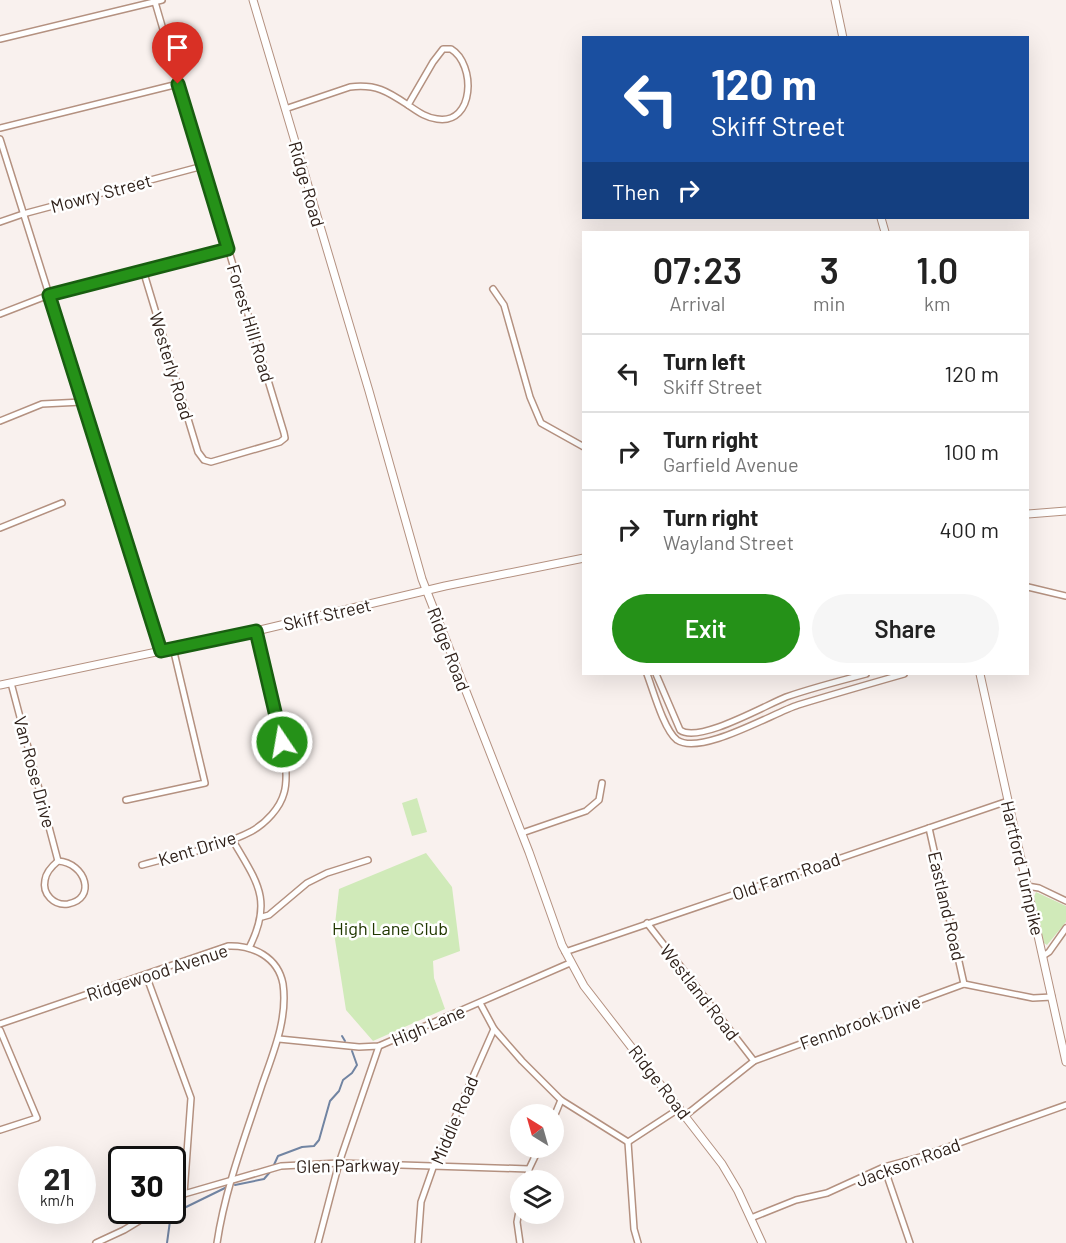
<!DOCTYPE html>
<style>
:root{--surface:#fff;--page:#f6f6f6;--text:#222;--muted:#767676;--line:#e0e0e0;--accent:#259118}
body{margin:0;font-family:Barlow,sans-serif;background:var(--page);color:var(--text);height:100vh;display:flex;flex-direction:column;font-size:22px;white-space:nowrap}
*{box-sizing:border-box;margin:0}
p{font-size:20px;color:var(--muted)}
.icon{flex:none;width:33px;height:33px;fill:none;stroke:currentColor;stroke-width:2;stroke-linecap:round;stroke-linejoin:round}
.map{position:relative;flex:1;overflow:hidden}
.drawer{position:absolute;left:582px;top:231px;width:447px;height:444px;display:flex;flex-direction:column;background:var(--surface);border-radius:0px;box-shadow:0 6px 24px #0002}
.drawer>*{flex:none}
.banner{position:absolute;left:582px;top:36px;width:447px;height:183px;border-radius:0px;box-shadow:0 6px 24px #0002;background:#1a4fa0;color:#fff;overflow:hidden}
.needle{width:39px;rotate:323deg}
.buttons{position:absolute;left:510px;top:1104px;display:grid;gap:12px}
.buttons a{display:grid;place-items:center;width:54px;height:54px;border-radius:50%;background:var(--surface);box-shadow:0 6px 24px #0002;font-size:30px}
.speed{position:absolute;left:18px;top:1146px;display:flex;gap:12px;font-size:30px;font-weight:700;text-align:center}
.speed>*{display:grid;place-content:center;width:78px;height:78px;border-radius:50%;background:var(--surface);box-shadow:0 6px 24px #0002;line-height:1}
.speed small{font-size:15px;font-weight:400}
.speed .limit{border:3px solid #111;border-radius:9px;background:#fff;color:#111}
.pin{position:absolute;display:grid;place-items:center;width:51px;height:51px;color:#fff;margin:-62px -26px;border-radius:50% 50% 50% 0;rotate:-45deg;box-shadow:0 0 6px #0007}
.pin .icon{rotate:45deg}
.me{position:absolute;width:66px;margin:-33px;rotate:348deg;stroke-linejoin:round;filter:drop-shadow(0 0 4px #0008)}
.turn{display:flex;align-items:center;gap:21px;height:126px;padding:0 30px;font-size:27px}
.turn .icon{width:78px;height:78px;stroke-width:2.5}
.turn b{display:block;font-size:42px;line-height:51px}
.then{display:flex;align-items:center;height:57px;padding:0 30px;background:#0003;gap:12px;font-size:22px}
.eta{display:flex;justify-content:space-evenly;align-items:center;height:102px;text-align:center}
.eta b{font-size:36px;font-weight:600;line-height:42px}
.primary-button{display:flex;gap:12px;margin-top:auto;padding:12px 30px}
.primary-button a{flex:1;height:69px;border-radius:36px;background:var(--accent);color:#fff;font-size:24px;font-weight:600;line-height:69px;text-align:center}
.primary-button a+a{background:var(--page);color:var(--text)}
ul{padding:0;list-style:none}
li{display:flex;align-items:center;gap:18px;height:78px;padding:0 30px;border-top:2px solid var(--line)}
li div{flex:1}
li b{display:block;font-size:22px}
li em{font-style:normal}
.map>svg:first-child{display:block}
.green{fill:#d0eab9}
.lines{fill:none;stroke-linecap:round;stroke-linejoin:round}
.stream{stroke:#7184a2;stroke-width:2}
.street-casing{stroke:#b49180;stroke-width:8}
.secondary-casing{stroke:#b49180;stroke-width:9}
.street{stroke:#fff;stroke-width:5}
.secondary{stroke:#fff;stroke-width:7}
.route-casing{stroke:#185e10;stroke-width:15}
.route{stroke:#259118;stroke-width:10}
.labels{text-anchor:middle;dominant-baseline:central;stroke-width:5;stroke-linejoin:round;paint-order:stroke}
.street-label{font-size:18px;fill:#2f211a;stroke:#fff}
.park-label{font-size:18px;fill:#203700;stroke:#fff}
</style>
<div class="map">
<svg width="1066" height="1243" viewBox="0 0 1066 1243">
<rect width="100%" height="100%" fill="#f9f1ee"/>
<g class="green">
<path d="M417 798 427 832 412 836 402 803Z"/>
<path d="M426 853 452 887 460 951 433 961 434 978 445 1009 373 1041 346 1010 334 933 339 889Z"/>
<path d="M1036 892 1066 906V922L1047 945 1044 943 1033 899Z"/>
</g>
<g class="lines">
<g class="stream">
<path d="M342 1036 345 1041"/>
<path d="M273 1167 278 1156 302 1147 314 1146 319 1140 330 1101 339 1091 343 1080 352 1073 357 1065 352 1051"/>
<path d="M235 1185 264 1179 270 1172"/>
<path d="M167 1243 170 1221 180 1210 227 1187"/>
</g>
<defs>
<g id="street">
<path d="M0 39 162 0"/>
<path d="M443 49H451C476 64 475 125 437 119 426 118 417 111 408 105L433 62Z"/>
<path d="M285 109 350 87C376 84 387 91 408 105"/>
<path d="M0 128 178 84"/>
<path d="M0 139 161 650"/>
<path d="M0 222 23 214 203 166"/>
<path d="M143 270 198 452 204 460 211 462 280 442 285 438 284 433 203 166 155 2"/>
<path d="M493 289 504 305 530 397 541 423 584 447"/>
<path d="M0 314 49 295 228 249"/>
<path d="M0 421 42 404 82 402"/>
<path d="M0 528 62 503"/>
<path d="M1028 587 1066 596"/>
<path d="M647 674C653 690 664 730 677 740 701 756 773 713 798 705 834 694 869 684 904 674"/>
<path d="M656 674 680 730C698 744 766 705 786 697 812 688 839 681 866 674"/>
<path d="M11 683 58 861"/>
<path d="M126 800 205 783 173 648"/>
<path d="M929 828 964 984"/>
<path d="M522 833 586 811 599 800 602 783"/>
<path d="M232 839C256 881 274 899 249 948"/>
<path d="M58 861C86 863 97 899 68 904 54 906 42 894 45 880 46 872 52 866 58 861Z"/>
<path d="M142 865C177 855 220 848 252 831 266 823 280 808 284 793 294 760 265 667 256 631"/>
<path d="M1027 886 1039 888 1066 901"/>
<path d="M262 917 269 915 307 883 327 873 368 860"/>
<path d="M647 923 754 1061"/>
<path d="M565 952 1008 801"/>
<path d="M1043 956 1049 952 1066 928"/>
<path d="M146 975 191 1098 184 1194"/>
<path d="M0 1024 228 946C253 945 278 957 283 984 288 1019 273 1053 262 1085 245 1137 225 1189 217 1243"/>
<path d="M494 1029 522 1061 561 1100 628 1142"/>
<path d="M0 1030 37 1118 0 1130"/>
<path d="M279 1039 359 1047 379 1046 570 963"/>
<path d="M686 1115 754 1061 964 984 1033 998 1052 997"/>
<path d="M554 1117 561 1100"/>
<path d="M628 1142 634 1229 638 1243"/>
<path d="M628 1142 680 1108"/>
<path d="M884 1167 910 1243"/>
<path d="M527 1180 529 1169 539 1148"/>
<path d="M172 1201 184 1194 281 1166 339 1163 529 1169"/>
<path d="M751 1218 796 1200 827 1193 884 1167 920 1157 1066 1105"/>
<path d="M96 1243 124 1230 157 1210"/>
<path d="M318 1243 339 1163 379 1046"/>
<path d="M418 1243 421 1202 434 1165 494 1029 480 1003"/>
<path d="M520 1243 517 1222 520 1206"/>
</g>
<g id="secondary">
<path d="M253 0 369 391 422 579 529 852 562 945 584 986 722 1164 738 1191 762 1243"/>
<path d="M835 0 843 38"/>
<path d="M881 218 885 232"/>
<path d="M1028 514 1066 511"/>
<path d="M980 674 1066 1062"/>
<path d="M0 685 256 631 445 586 584 558"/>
</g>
</defs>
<use href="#street" class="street-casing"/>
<use href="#secondary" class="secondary-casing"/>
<use href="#street" class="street"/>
<use href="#secondary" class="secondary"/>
</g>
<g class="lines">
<defs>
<path id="route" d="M178 84 228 249 49 295 161 651 256 631 282 742"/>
</defs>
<use href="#route" class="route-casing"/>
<use href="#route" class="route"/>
</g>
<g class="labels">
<g class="street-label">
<text transform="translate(307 184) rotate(74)">Ridge Road</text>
<text transform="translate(101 193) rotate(-15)">Mowry Street</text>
<text transform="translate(251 323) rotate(73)">Forest Hill Road</text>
<text transform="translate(172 366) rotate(73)">Westerly Road</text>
<text transform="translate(327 614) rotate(-13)">Skiff Street</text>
<text transform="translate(449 649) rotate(69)">Ridge Road</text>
<text transform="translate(35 772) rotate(75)">Van Rose Drive</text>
<text transform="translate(197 848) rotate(-17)">Kent Drive</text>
<text transform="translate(1023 868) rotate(77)">Hartford Turnpike</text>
<text transform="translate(786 876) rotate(-19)">Old Farm Road</text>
<text transform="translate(947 906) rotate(77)">Eastland Road</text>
<text transform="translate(157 972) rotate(-18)">Ridgewood Avenue</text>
<text transform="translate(700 992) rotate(52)">Westland Road</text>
<text transform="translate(860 1022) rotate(-20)">Fennbrook Drive</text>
<text transform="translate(428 1025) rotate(-23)">High Lane</text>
<text transform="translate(660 1082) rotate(52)">Ridge Road</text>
<text transform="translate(454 1120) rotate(-67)">Middle Road</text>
<text transform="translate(908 1162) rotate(-20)">Jackson Road</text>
<text transform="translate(348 1165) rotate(-1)">Glen Parkway</text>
</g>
<g class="park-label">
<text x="390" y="928">High Lane Club</text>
</g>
</g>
</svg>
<div class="buttons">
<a><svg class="needle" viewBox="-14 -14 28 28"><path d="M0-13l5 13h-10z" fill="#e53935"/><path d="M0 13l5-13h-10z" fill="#767676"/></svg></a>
<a><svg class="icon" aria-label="layers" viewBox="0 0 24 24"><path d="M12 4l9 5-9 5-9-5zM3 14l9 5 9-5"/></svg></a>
</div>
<div class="speed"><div>21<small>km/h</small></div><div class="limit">30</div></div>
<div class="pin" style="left:178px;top:84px;background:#d93025"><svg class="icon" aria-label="arrive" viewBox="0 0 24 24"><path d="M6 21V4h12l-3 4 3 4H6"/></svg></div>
<svg class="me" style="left:282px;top:742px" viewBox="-20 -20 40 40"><circle r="17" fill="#259118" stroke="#fff" stroke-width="3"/><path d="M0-11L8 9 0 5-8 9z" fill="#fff"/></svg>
<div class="banner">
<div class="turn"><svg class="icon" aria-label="left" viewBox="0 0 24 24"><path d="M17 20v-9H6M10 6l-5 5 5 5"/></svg><div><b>120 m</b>Skiff Street</div></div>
<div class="then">Then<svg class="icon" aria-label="right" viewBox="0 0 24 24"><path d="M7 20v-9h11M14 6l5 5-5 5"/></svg></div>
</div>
<section class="drawer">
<div class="eta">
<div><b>07:23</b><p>Arrival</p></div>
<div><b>3</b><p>min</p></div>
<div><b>1.0</b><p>km</p></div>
</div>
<ul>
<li><svg class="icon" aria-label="left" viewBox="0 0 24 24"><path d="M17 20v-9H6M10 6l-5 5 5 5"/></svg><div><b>Turn left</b><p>Skiff Street</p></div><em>120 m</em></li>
<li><svg class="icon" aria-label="right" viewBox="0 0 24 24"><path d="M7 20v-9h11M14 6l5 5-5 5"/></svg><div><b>Turn right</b><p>Garfield Avenue</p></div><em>100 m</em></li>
<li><svg class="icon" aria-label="right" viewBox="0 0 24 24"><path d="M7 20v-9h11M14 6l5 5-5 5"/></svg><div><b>Turn right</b><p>Wayland Street</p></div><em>400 m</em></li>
</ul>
<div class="primary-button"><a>Exit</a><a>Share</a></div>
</section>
</div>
